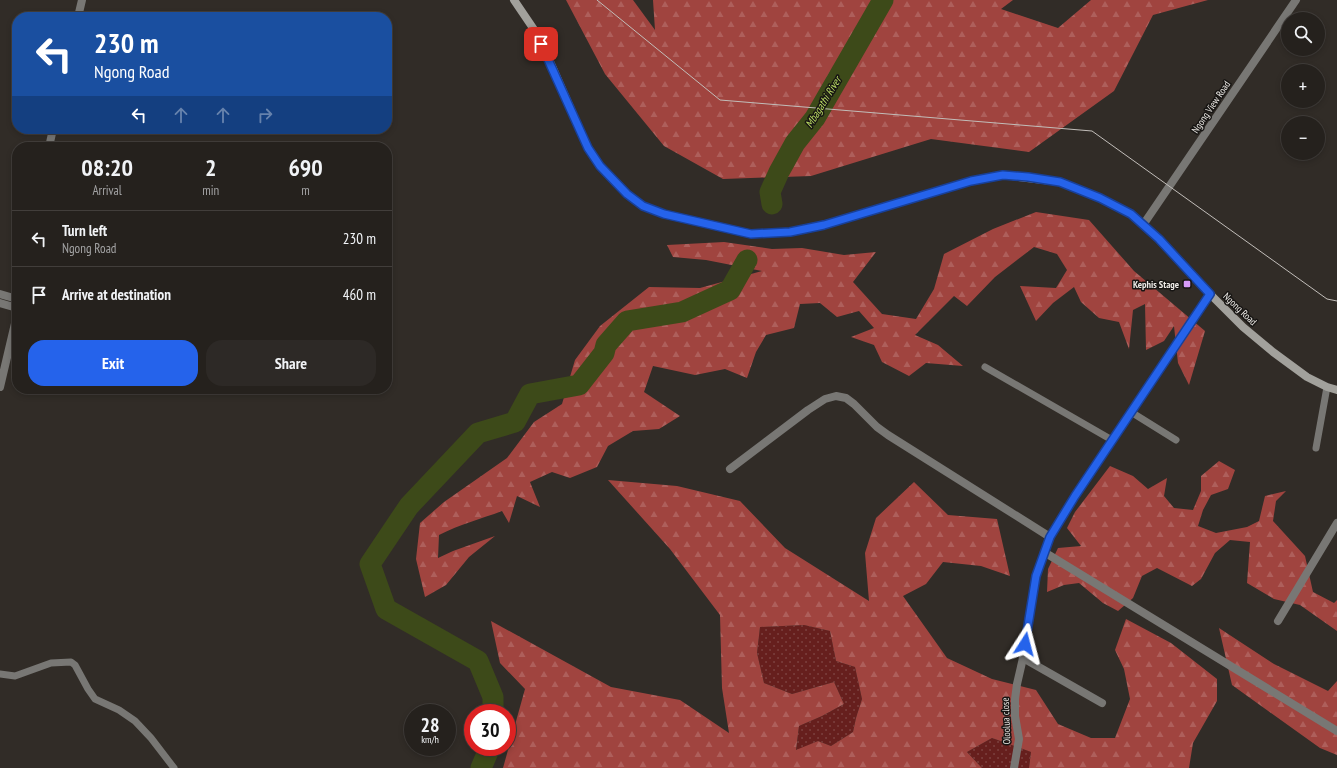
<!DOCTYPE html>
<meta charset="utf-8">
<style>
:root{--surface:#25211d;--page:#2d2926;--text:#f1f3f6;--muted:#a3a3a4;--line:#423e3b;--accent:#2563eb}
body{margin:0;font-family:"PT Sans Narrow",sans-serif;background:var(--page);color:var(--text);height:100vh;display:flex;flex-direction:column;font-size:15px;white-space:nowrap}
*{box-sizing:border-box;margin:0}
p{font-size:13px;color:var(--muted)}
.icon{flex:none;width:22px;height:22px;fill:none;stroke:currentColor;stroke-width:2;stroke-linecap:round;stroke-linejoin:round}
.map{position:relative;flex:1;overflow:hidden}
.side{position:absolute;left:12px;top:142px;width:380px;height:252px;display:flex;flex-direction:column;background:var(--surface);border-radius:16px;box-shadow:0 2px 6px #0003,0 0 0 1px var(--line)}
.side>*{flex:none}
.banner{position:absolute;left:12px;top:12px;width:380px;height:122px;border-radius:16px;box-shadow:0 2px 6px #0003,0 0 0 1px var(--line);background:#1a4fa0;color:#fff;overflow:hidden}
.fabs{position:absolute;left:1281px;top:12px;display:grid;gap:8px}
.fabs a{display:grid;place-items:center;width:44px;height:44px;border-radius:50%;background:var(--surface);box-shadow:0 2px 6px #0003,0 0 0 1px var(--line);font-size:20px}
.speed{position:absolute;left:404px;top:704px;display:flex;gap:8px;font-size:20px;font-weight:700;text-align:center}
.speed>*{display:grid;place-content:center;width:52px;height:52px;border-radius:50%;background:var(--surface);box-shadow:0 2px 6px #0003,0 0 0 1px var(--line);line-height:1}
.speed small{font-size:10px;font-weight:400}
.speed .limit{border:6px solid #d22;background:#fff;color:#111}
.pin{position:absolute;display:grid;place-items:center;width:34px;height:34px;color:#fff;margin:-17px;border-radius:8px;box-shadow:0 2px 6px #0006}
.me{position:absolute;width:44px;margin:-22px;rotate:9deg;stroke-linejoin:round;filter:drop-shadow(0 0 3px #0008)}
.turn{display:flex;align-items:center;gap:14px;height:84px;padding:0 16px;font-size:18px}
.turn .icon{width:52px;height:52px;stroke-width:2.5}
.turn b{display:block;font-size:28px;line-height:34px}
.lanes{display:flex;align-items:center;height:38px;padding:0 16px;background:#0003;justify-content:center;gap:20px;direction:ltr}
.lanes .off{opacity:.35}
.eta{display:flex;justify-content:space-evenly;align-items:center;height:68px;text-align:center}
.eta b{font-size:24px;font-weight:600;line-height:28px}
.action{display:flex;gap:8px;margin-top:auto;padding:8px 16px}
.action a{flex:1;height:46px;border-radius:16px;background:var(--accent);color:#fff;font-size:16px;font-weight:600;line-height:46px;text-align:center}
.action a+a{background:var(--page);color:var(--text)}
ul{padding:0;list-style:none}
li{display:flex;align-items:center;gap:12px;height:56px;padding:0 16px;border-top:1px solid var(--line)}
li div{flex:1}
li b{display:block;font-size:15px}
li em{font-style:normal}
.map>svg:first-child{display:block}
.grass{fill:url(#grass-dots)}
.forest{fill:url(#forest-firs);fill-rule:evenodd}
.lines{fill:none;stroke-linecap:round;stroke-linejoin:round}
.river{stroke:#3d4a19;stroke-width:21}
.service{stroke:#787774;stroke-width:7}
.minor{stroke:#787774;stroke-width:8}
.secondary{stroke:#a2a19c;stroke-width:8}
.tram{stroke:#c2beba;stroke-width:1}
.route-casing{stroke:#184099;stroke-width:10}
.route{stroke:#2563eb;stroke-width:7}
.poi-dot{fill:#d79bf9;stroke:#171513;stroke-width:1.5}
.labels{text-anchor:middle;dominant-baseline:central;stroke-width:3;stroke-linejoin:round;paint-order:stroke}
.street-label{font-size:10px;fill:#edeae6;stroke:#171513}
.poi-label{font-size:10px;font-weight:bold;fill:#edeae6;stroke:#171513;text-anchor:end}
.water-label{font-size:11px;font-style:italic;fill:#bbdd63;stroke:#171513}
</style>
<div class="map">
<svg width="1337" height="768" viewBox="0 0 1337 768">
<defs>
<pattern id="grass-dots" width="8" height="8" patternUnits="userSpaceOnUse"><rect width="8" height="8" fill="#661f1d"/><path d="M2 2h.1M6 6h.1" fill="none" stroke="#7c403e" stroke-width="1.8" stroke-linecap="round"/></pattern>
<pattern id="forest-firs" width="22" height="20" patternUnits="userSpaceOnUse"><rect width="22" height="20" fill="#a0443f"/><path d="M5 1l3.5 6h-7zM16 11l3.5 6h-7z" fill="#ae5f5b"/></pattern>
</defs>
<rect width="100%" height="100%" fill="#312c27"/>
<g class="grass">
<path d="M804 625 830 631 836 661 855 667 862 699 856 718 853 732 831 746 818 741 796 751 799 726 822 716 844 704 834 682 792 694 764 683 757 653 760 627Z"/>
<path d="M992 738 1031 752 1029 768H982L967 752Z"/>
</g>
<g class="forest">
<path d="M566 0H633L655 30 653 0H1013L1001 9 1058 28 1091 0H1208L1153 15 1114 91 1029 152 931 139 811 176 723 179 664 146 605 74Z"/>
<path d="M1036 212 1089 220 1134 271 1205 331 1189 385 1178 363 1174 326 1164 341 1146 350 1145 304 1133 310 1129 349 1119 322 1099 318 1081 302 1074 287 1053 303 1036 321 1020 286 1056 288 1067 270 1057 254 1034 247 995 277 967 306 954 296 915 335 938 345 963 366 926 363 909 376 882 362 874 345 851 337 874 328 859 311 837 317 820 303 800 304 794 328 766 335 756 352 747 378 725 369 695 375 653 366 644 392 680 416 659 429 633 431 608 446 597 467 570 478 552 472 530 482 540 507 517 496 509 523 502 511C481 519 460 524 439 535L438 558 453 551 495 536 469 557 446 585 425 597 416 559 420 523 444 502 507 458 534 422 562 404 575 360 600 326 649 287 700 288 762 271 706 260 673 257 667 245 724 242 772 249 802 248 844 255 876 252 853 282 882 314 916 319 934 289 944 254 993 229Z"/>
<path d="M1219 461 1235 470 1228 489 1211 495 1203 510 1198 526 1216 533 1247 527 1259 521 1265 496 1286 491 1276 501 1273 521 1305 556 1313 592 1334 603 1337 600V631L1300 605 1274 599 1247 583 1250 542 1230 540 1215 553 1201 579 1192 586 1157 568 1142 576 1133 598 1118 611 1103 603 1079 583 1064 585 1047 592 1048 569 1058 548 1081 546 1067 528 1075 512 1110 466 1133 476 1148 489 1167 478 1164 496 1174 508 1193 510 1201 491V476Z"/>
<path d="M608 480 677 486 740 501 785 548 869 601 865 553 876 518 914 482 948 515 997 519 1010 576 981 566 943 562 926 584 903 596 947 658 992 679 1036 690 1058 724 1091 738H1115L1130 699 1124 669 1115 650 1126 619 1171 643 1217 679V701L1193 743 1189 768H1029L1031 752 992 738 967 752 982 768H503L525 689 500 663 491 621 611 687 680 700 729 733 722 688 720 615 670 549ZM804 625 830 631 836 661 855 667 862 699 856 718 853 732 831 746 818 741 796 750 799 726 822 716 844 704 834 682 792 694 764 683 757 653 760 627Z"/>
<path d="M1219 628 1274 664 1328 691 1337 681V755L1320 748 1232 685Z"/>
</g>
<g class="lines">
<g class="river">
<path d="M772 204 770 192 779 172 795 143 815 118 883 0"/>
<path d="M493 713V697L478 661 386 609 370 564 409 506 478 433 515 422 530 394 579 385 604 353 606 345 627 321 682 312 730 290 747 260"/>
<path d="M481 768 490 747"/>
</g>
<g class="service">
<path d="M985 367 1112 440"/>
<path d="M1131 412 1176 440"/>
<path d="M1316 448 1327 387"/>
<path d="M0 674 15 676 51 663 71 662 75 665 88 689 95 699 119 710 135 721 151 738 174 768"/>
</g>
<g class="minor">
<path d="M78 17 82 0"/>
<path d="M49 147 53 129"/>
<path d="M1143 225 1296 0"/>
<path d="M0 294 17 299"/>
<path d="M0 303 17 308"/>
<path d="M0 387 17 315"/>
<path d="M730 469 808 410 825 399 836 396 846 398 854 404 877 427 888 435 1050 537"/>
<path d="M1044 552 1337 731"/>
<path d="M1278 621 1337 523"/>
<path d="M1023 658 1102 703"/>
<path d="M1014 768 1019 739 1015 716V699L1017 684 1023 658 1036 576 1050 537 1075 496 1210 294"/>
</g>
<path class="secondary" d="M514 0 535 31 548 57 588 148 600 166 614 181 627 194 643 206 664 214 751 234 790 232 823 225 971 181 1003 175 1060 182 1100 198 1131 214 1159 239 1210 294 1243 327 1273 352 1307 377 1327 387 1337 390"/>
<path class="tram" d="M597 0 720 100 1092 131 1327 299 1337 301"/>
</g>
<g class="lines">
<defs>
<path id="route" d="M541 44 588 148 600 166 627 194 643 206 664 214 751 234 790 232 824 225 971 181 1003 175 1028 177 1060 182 1100 198 1131 214 1159 239 1210 294 1075 496 1050 537 1036 576 1025 644"/>
</defs>
<use href="#route" class="route-casing"/>
<use href="#route" class="route"/>
</g>
<rect class="poi-dot" x="1183" y="280" width="8" height="8" rx="2"/>
<g class="labels">
<g class="street-label">
<text transform="translate(1211 107) rotate(-56)">Ngong View Road</text>
<text transform="translate(1240 309) rotate(44)">Ngong Road</text>
<text transform="translate(1006 721) rotate(-92)">Oloolua close</text>
</g>
<g class="poi-label">
<text x="1179" y="284">Kephis Stage</text>
</g>
<g class="water-label">
<text transform="translate(823 102) rotate(-58)">Mbagathi River</text>
</g>
</g>
</svg>
<div class="fabs">
<a><svg class="icon" aria-label="search" viewBox="0 0 24 24"><circle cx="10" cy="10" r="6"/><path d="M15 15l6 6"/></svg></a>
<a>+</a>
<a>−</a>
</div>
<div class="speed"><div>28<small>km/h</small></div><div class="limit">30</div></div>
<div class="pin" style="left:541px;top:44px;background:#d93025"><svg class="icon" aria-label="arrive" viewBox="0 0 24 24"><path d="M6 21V4h12l-3 4 3 4H6"/></svg></div>
<svg class="me" style="left:1025px;top:644px" viewBox="-20 -20 40 40"><path d="M0-17L14 15 0 8-14 15z" fill="#2563eb" stroke="#fff" stroke-width="4"/></svg>
<div class="banner">
<div class="turn"><svg class="icon" aria-label="left" viewBox="0 0 24 24"><path d="M17 20v-9H6M10 6l-5 5 5 5"/></svg><div><b>230 m</b>Ngong Road</div></div>
<div class="lanes"><svg class="icon" aria-label="left" viewBox="0 0 24 24"><path d="M17 20v-9H6M10 6l-5 5 5 5"/></svg><svg class="icon off" aria-label="ahead" viewBox="0 0 24 24"><path d="M12 20V5M6 11l6-6 6 6"/></svg><svg class="icon off" aria-label="ahead" viewBox="0 0 24 24"><path d="M12 20V5M6 11l6-6 6 6"/></svg><svg class="icon off" aria-label="right" viewBox="0 0 24 24"><path d="M7 20v-9h11M14 6l5 5-5 5"/></svg></div>
</div>
<section class="side">
<div class="eta">
<div><b>08:20</b><p>Arrival</p></div>
<div><b>2</b><p>min</p></div>
<div><b>690</b><p>m</p></div>
</div>
<ul>
<li><svg class="icon" aria-label="left" viewBox="0 0 24 24"><path d="M17 20v-9H6M10 6l-5 5 5 5"/></svg><div><b>Turn left</b><p>Ngong Road</p></div><em>230 m</em></li>
<li><svg class="icon" aria-label="arrive" viewBox="0 0 24 24"><path d="M6 21V4h12l-3 4 3 4H6"/></svg><div><b>Arrive at destination</b></div><em>460 m</em></li>
</ul>
<div class="action"><a>Exit</a><a>Share</a></div>
</section>
</div>
